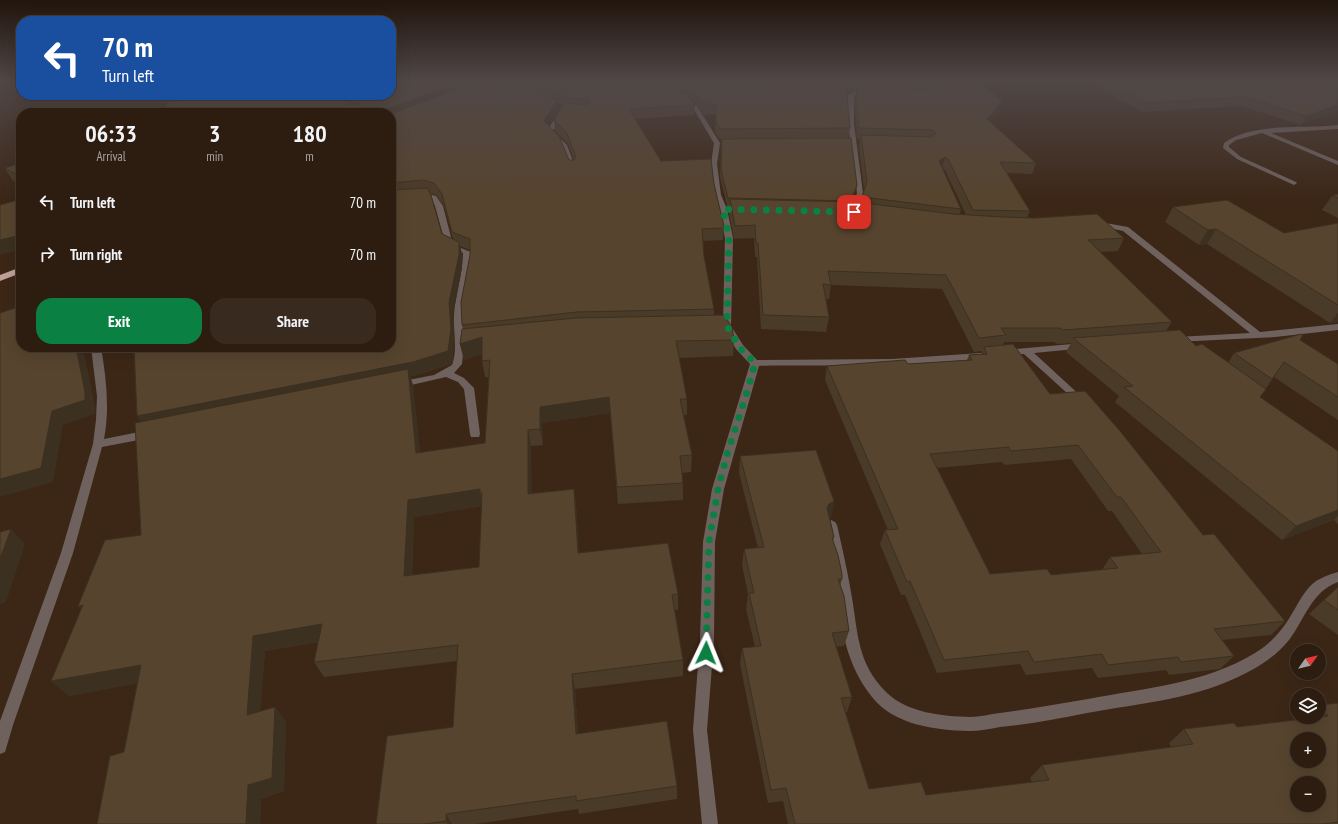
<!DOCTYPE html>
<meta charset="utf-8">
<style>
:root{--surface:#2d1d11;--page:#392a1f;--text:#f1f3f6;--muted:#a7a29f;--line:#483b31;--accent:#0b8043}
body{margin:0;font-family:"PT Sans Narrow",sans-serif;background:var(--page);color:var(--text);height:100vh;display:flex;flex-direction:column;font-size:15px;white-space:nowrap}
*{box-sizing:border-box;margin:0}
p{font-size:13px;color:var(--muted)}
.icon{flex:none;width:22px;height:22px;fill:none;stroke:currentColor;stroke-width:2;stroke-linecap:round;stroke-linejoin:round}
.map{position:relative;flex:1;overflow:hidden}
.sheet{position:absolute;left:16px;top:108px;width:380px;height:244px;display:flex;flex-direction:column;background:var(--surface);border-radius:16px;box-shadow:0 4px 16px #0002,0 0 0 1px var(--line)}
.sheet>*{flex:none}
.guide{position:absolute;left:16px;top:16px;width:380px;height:84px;border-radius:16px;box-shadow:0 4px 16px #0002,0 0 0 1px var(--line);background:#1a4fa0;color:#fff;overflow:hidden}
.needle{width:26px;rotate:56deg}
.tools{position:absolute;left:1290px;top:644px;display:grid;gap:8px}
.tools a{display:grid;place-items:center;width:36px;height:36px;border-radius:50%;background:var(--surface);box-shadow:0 4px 16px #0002,0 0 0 1px var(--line);font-size:20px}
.pin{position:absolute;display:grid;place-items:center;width:34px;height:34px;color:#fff;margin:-17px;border-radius:8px;box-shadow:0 2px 6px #0006}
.me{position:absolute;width:44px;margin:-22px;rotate:2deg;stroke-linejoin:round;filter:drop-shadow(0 0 3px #0008)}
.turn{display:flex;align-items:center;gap:14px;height:84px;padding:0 20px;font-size:18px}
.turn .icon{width:52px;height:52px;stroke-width:2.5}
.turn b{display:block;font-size:28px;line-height:34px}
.eta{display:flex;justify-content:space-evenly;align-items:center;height:68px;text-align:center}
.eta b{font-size:24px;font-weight:700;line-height:28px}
.action{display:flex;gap:8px;margin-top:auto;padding:8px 20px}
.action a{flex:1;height:46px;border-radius:16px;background:var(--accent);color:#fff;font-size:16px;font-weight:700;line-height:46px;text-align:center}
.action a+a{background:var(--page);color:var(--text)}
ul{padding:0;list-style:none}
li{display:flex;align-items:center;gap:12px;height:52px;padding:0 20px}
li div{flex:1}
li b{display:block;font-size:15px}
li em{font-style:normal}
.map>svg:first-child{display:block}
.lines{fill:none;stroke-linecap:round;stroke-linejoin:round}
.minor{fill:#6f625e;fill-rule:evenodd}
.trunk{fill:#bfa098;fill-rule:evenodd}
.wall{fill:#4a3a28;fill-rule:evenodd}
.shaded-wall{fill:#3c3020}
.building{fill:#56442e;stroke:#3c3020;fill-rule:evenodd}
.route{stroke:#0b8043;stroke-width:7;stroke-dasharray:0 12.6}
</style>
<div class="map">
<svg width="1338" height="824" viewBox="0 0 1338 824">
<rect width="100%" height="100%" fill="#3c2717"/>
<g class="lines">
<g class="minor">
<path d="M932 82H941L931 86V93L921 96V94L926 91 925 87 927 84Z"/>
<path d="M855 91H869L872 93 854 96V124L863 193 858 212 851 214 847 212 851 210 857 193 848 124V95Z"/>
<path d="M683 98H687L697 106 720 143 717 164 721 195 727 209 733 238 731 326 743 345 757 360 892 359 981 353 986 356C974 369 789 364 759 366L724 489 715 542 714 640 707 730 718 824H702L693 730 700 640 703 542 712 489 750 364 736 349 723 326 725 238 719 209 715 195 711 164 714 143 693 108 683 100Z"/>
<path d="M561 111 564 113 553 131 567 145 576 169 573 171 570 169 561 146 547 131 559 112Z"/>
<path d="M1338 125V129L1271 133 1338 161V165L1262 133 1236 140 1229 145V147L1241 157 1296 182 1297 183 1294 185 1237 159 1223 148 1224 143C1252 122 1304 129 1338 125Z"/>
<path d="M426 193 436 196 443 206 453 245 471 252V267L462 315 464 339 474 337 478 340 477 342 464 344 462 364 454 373 464 378 474 388 480 434 479 437H471L470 434 464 389 458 382 446 377 398 388 393 385 398 382 434 375 452 365C458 349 453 332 454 315 455 294 463 274 463 253L446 246 435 206 431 198 426 197 391 200V196Z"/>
<path d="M1094 221 1128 227 1260 332 1338 324V330L1275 337 1174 342 1173 340 1177 337 1250 333 1123 231 1094 225Z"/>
<path d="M1083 343 1088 346 1086 348 1034 353 1084 399 1086 401 1081 404 1078 403 1024 354 1005 356 1000 353 1005 350Z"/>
<path d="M91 347H101C106 377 110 408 104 439L149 430 153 431 154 434 153 437 149 438 102 447 73 553 13 725 5 752 0 754V721L61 553 93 444 96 420 97 396Z"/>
<path d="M831 520 835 522 837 525C842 547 847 569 851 592 858 630 856 663 887 693 908 713 942 716 970 717 980 717 990 714 1000 713 1030 709 1059 704 1088 699 1145 688 1204 684 1255 653 1270 644 1281 632 1290 617 1298 604 1304 590 1316 581 1323 577 1330 574 1338 572V582C1311 592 1305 619 1289 640 1278 654 1263 664 1248 672 1198 699 1141 703 1087 713 1058 719 1030 724 1000 727 990 729 979 731 969 731 935 730 894 725 872 697 858 680 848 657 844 636 841 621 841 606 839 591 835 569 830 547 825 525L827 522Z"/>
</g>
<path class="trunk" d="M21 267V273L0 281V275Z"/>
</g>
<g class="wall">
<path d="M391 82H663L667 85 665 82H928L926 84 925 88 933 85 934 82H980L998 111 990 122 1036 163 1032 174 1007 173 1030 211 1027 218 1124 238 1118 251 1100 252 1172 322 1166 331 1196 346 1228 363 1234 353 1300 340 1338 364V420L1274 377 1260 397 1338 451V524L1334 520 1282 540 1115 402 1119 396 1066 352 1071 343 1057 344 1054 342H1004L1003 345 1050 394 1203 535 1285 621 1271 635 1222 640 1234 656 1220 669 1169 675 1166 670 1098 678 1092 668 1026 675 1020 664 937 673 905 595H901L880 544 885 530H888L825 380 827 366 908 364 967 360 969 355 981 354 982 351 974 352 942 289 831 285 829 299H826L829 317 826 332 761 329 757 257H755L754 238 734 239 729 213V206H727L720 176 722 139H720L715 132 716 114 703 115 694 101 691 99 695 105 694 115 635 119 661 161 714 184 724 226 723 240 703 241 704 256 714 309V315L734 340 733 356 679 358 687 399V415H683L692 455 691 472 682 473 683 483V500L618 504 610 413 542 423 543 445 531 446V493L574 489 576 505 579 553 678 594V610H675L683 660V676L575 689 578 734 677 786V799L579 814 578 809 475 824H376L453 727 457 661 324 677 314 662 318 642 265 651 260 711 275 707 286 722 284 791 261 799 260 824H97L124 752 137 683 69 696 51 681 81 609 78 606 141 535V422L137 416 391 347V113L178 101 184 95H391ZM856 90 855 106 857 139H860L859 146 864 190 861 203 852 202 855 193 857 185 848 138 850 128 847 96 848 92ZM557 103 563 106 554 120 555 131 568 144 574 160H569L549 126 558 111ZM943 169 945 170 966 215 960 214 961 209ZM430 193 436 195 444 206 453 239 442 234ZM460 246 470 250V255L462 325 463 329 460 344 464 360 482 354V361L485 377H489L485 443 420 453 413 385 410 376 417 375 452 364 454 342 453 315 462 267V254ZM1071 459 1108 511H1112L1142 554 1110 557 1102 570 1051 575 990 574 937 468 1002 462 1005 465ZM482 506 479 567 412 575 414 517Z"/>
<path d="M1091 82H1338L1301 125 1241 106 1142 112Z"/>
<path d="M21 163V185L12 180 5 168Z"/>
<path d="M1338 194V218L1322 210 1332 196Z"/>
<path d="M1173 207 1284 233 1338 223V322L1330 323 1207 244 1199 245 1165 222Z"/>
<path d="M740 456 834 501 831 518H830L834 537 833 541 842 579 840 586 849 631 844 646 836 647 852 697 847 712H845L869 789 926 795 1032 782 1030 778 1042 765 1171 747 1169 743 1184 729 1237 727 1302 719 1305 717H1319V706L1320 705 1338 703V824H788L783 801 768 803 740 664 742 648 755 647 746 609 748 594 742 565 744 549 758 548 739 473Z"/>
<path d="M1338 587V635L1309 614Z"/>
</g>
<g class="shaded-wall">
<path d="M459 82H487L391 119V113H387V109Z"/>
<path d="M849 82H859L858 90 848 92Z"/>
<path d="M923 82H928L926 84 924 90 921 91Z"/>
<path d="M557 100 558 111 546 131 544 121Z"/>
<path d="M1002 101 998 111 984 130 987 119Z"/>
<path d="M1338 105V111L1301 125 1306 116Z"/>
<path d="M945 157 942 168 939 161Z"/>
<path d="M857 185 855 193 850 208 851 201Z"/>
<path d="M1216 229 1207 244 1199 245 1208 230Z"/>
<path d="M21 235V249L0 255V240Z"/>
<path d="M459 242 462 254V267L453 315 454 342 452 364 417 375 410 376 413 385 422 470 146 429 137 416 449 302Z"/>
<path d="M1338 313V322L1330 323Z"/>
<path d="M482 337 485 353 464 360 460 344Z"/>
<path d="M76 347H82L83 348 95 406V414L63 425 53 482 0 497V479Z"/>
<path d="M609 397 610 413 542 423 543 445 540 429V407Z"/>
<path d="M528 430 531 446 532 510 528 494Z"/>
<path d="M480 489V493L483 506 414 517 411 592 404 576 408 500Z"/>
<path d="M574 489 576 505 580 569 578 553Z"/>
<path d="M834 501 831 518 826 520 827 508 829 504Z"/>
<path d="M1338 510V516L1334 520 1282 540 1296 526Z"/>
<path d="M11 529 25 544 6 602 0 604V559Z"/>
<path d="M83 605 93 622 78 606Z"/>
<path d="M322 624 332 639 265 651 259 730 247 715 253 636Z"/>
<path d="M141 665 156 680 69 696 51 681Z"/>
<path d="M572 674 575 689 579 749 576 734Z"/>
<path d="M275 707 286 722 284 791 261 799 260 824H246L248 785Z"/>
<path d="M446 814 452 824H448L446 821Z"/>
</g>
<g class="building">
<path d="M391 82H459L387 109V113H164L167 102 178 101 184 95H338L350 104H359V102L351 95H391Z"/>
<path d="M477 82H521L557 100 544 121 559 136 569 160H574L576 157 567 133 554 120 564 103 586 105 591 102 589 100 563 96 535 82H663L688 95 695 105 629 109 661 161 711 159 714 184 724 226V228L702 229 704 256 714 309 577 312 462 325 461 302 470 255V239L452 232 442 194 434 183 423 180 391 183V114Z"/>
<path d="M677 82H849L847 96 850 128 720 129 716 122V104H704L694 91Z"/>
<path d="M934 82H980L1002 101 987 119 1036 163 1000 162 1030 211 973 210 948 159 945 157 939 161 961 209 862 197 867 181 861 135 932 137 936 133 932 130 859 128 856 96 857 87 924 89 934 85Z"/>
<path d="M1109 82H1144L1148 83 1183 82H1338V105L1306 116 1246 97 1145 103Z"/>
<path d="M851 138 857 185 851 201 728 198 721 169 722 139Z"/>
<path d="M21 163V177L5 168Z"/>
<path d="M427 188 431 195 442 234 459 242V255L449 302 451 329 448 351 413 362 137 416 134 347H391V190Z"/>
<path d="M1338 194V198L1332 196Z"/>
<path d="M21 199V235L0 240V205Z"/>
<path d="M730 199 856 202 953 214 1003 217 1035 218 1097 214 1124 238 1088 240 1172 322 1063 330 1060 328H1001L1006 335 979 338 946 275 828 271 831 285 823 284 829 317 763 315 758 243H756L755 225 735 226Z"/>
<path d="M1227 200 1284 233 1338 223V305L1216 229 1208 230 1173 207Z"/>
<path d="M21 306V347H76L85 392V400L52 411 41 468 0 479V313Z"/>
<path d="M724 315 732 327 734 340 676 341 687 399H680L692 455 680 456 683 483 617 487 609 397 540 407V429L528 430V494L574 489 578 553 668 543 678 594 672 595 683 660 572 674 576 734 667 721 677 786 576 801V796L446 814V821L424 824H376L387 736 453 727 458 645 314 662 322 624 253 636 247 715 275 707 272 778 248 785 246 824H97L110 756 124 752 141 665 51 681 83 605 78 606 105 540 141 535 135 423 408 369 416 453 485 443 490 360 482 361V337L460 344 462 329 576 318ZM480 489V493H482L479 567 404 576 408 500Z"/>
<path d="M1180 330 1196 346 1202 344 1266 389 1260 397 1338 451V510L1296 526 1124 387 1133 386 1073 338Z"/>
<path d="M1301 334 1303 335 1300 340 1338 364V397L1284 362 1272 379 1234 353Z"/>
<path d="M1013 344 1050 394 1085 391 1120 431 1203 535 1214 534 1285 621 1214 629 1234 656 1181 662 1178 657 1108 665 1102 654 1034 662 1028 651 944 660 910 581 907 582 885 530 898 529 827 366 905 360 908 364 972 360 969 355 987 354 984 347ZM1078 445 1117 497H1121L1161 552 1110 557 1118 568 1051 575 1047 569 990 574 930 454 1009 447 1011 451Z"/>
<path d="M816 450 834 501 829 504 827 508 834 537 832 538 838 555 842 574V579H838L844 596 849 631 832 633 852 697 841 698 869 789 921 782 926 795 1049 780 1042 765 1193 744 1184 729 1234 723 1237 727 1328 716 1320 705 1338 703V822L1322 824H795L786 788 771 790 742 648 761 646 749 593H754L744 549 764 547 740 456ZM1297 739H1319V761H1297ZM1297 783H1319V805H1297Z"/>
<path d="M11 529 0 559V532Z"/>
<path d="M1338 587V610L1324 600Z"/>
</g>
<linearGradient id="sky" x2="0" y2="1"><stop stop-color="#21150d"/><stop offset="0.41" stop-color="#504747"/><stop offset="1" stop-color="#504747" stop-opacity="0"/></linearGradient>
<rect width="1338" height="198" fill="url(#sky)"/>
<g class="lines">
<path class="route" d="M706 653 709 542 718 489 728 451 748 389 755 363 739 347 727 326 729 238 723 209 854 212"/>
</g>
</svg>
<div class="tools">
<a><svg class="needle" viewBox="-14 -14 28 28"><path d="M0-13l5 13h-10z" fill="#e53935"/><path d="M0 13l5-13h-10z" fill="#a7a29f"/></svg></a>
<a><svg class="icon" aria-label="layers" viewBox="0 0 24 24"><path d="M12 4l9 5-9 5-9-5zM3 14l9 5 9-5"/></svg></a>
<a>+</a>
<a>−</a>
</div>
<div class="pin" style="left:854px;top:212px;background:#d93025"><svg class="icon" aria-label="arrive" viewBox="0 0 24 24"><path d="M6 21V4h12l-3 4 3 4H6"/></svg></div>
<svg class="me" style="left:706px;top:653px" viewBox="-20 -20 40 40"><path d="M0-17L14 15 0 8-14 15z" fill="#0b8043" stroke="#fff" stroke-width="4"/></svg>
<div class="guide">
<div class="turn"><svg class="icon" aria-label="left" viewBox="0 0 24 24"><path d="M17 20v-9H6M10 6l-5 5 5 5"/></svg><div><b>70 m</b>Turn left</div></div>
</div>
<section class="sheet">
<div class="eta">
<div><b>06:33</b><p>Arrival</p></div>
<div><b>3</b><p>min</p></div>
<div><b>180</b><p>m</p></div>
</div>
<ul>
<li><svg class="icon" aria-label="left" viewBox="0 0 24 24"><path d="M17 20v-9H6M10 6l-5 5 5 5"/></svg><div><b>Turn left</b></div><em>70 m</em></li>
<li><svg class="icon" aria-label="right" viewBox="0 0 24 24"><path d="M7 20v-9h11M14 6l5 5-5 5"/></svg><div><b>Turn right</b></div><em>70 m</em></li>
</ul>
<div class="action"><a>Exit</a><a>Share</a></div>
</section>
</div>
